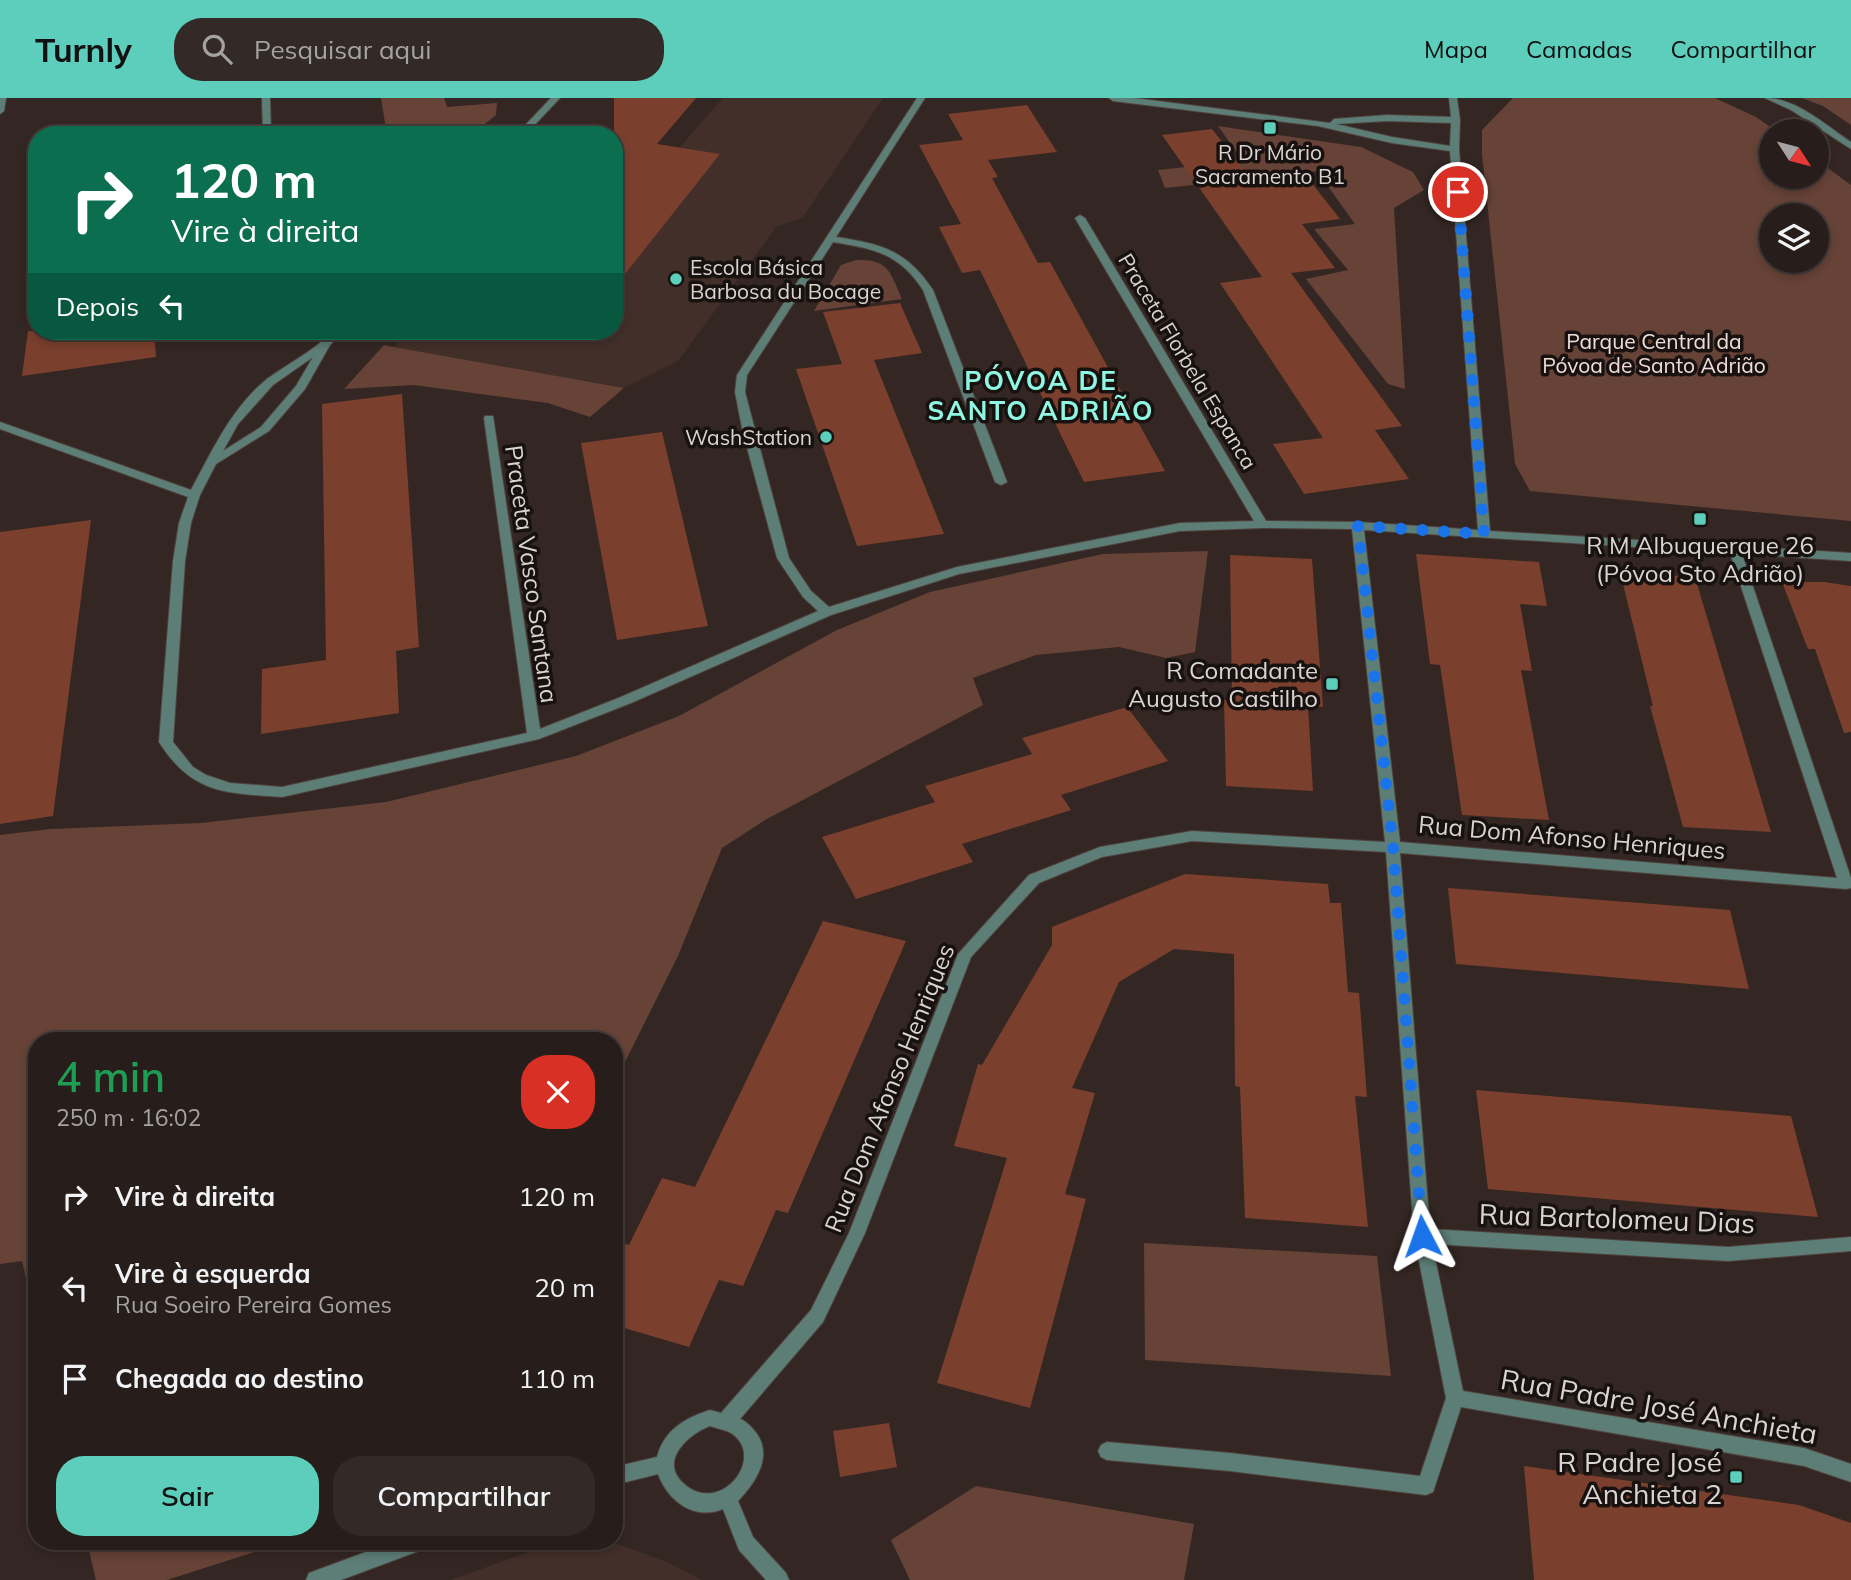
<!DOCTYPE html>
<html lang="pt">
<meta charset="utf-8">
<style>
:root{--surface:#271d1a;--page:#332a27;--text:#f1f3f6;--muted:#a4a2a2;--line:#433b39;--accent:#5ccebb}
body{margin:0;font-family:Mulish,sans-serif;background:var(--page);color:var(--text);height:100vh;display:flex;flex-direction:column;font-size:26px;white-space:nowrap}
*{box-sizing:border-box;margin:0}
p{font-size:23px;color:var(--muted)}
.icon{flex:none;width:38px;height:38px;fill:none;stroke:currentColor;stroke-width:2;stroke-linecap:round;stroke-linejoin:round}
.map{position:relative;flex:1;overflow:hidden}
.details{position:absolute;left:28px;top:934px;width:595px;height:518px;display:flex;flex-direction:column;background:var(--surface);border-radius:28px;box-shadow:0 4px 10px #0003,0 0 0 2px var(--line)}
.details>*{flex:none}
.banner{position:absolute;left:28px;top:28px;width:595px;height:214px;border-radius:28px;box-shadow:0 4px 10px #0003,0 0 0 2px var(--line);background:#0b6e4f;color:#fff;overflow:hidden}
.needle{width:46px;rotate:126deg}
.tools{position:absolute;left:1759px;top:21px;display:grid;gap:14px}
.tools a{display:grid;place-items:center;width:70px;height:70px;border-radius:50%;background:var(--surface);box-shadow:0 4px 10px #0003,0 0 0 2px var(--line);font-size:35px}
.pin{position:absolute;display:grid;place-items:center;width:60px;height:60px;color:#fff;margin:-30px;border:4px solid #fff;border-radius:50%;box-shadow:0 2px 7px #0007}
.me{position:absolute;width:77px;margin:-38px;rotate:356deg;stroke-linejoin:round;filter:drop-shadow(0 0 5px #0008)}
.turn{display:flex;align-items:center;gap:24px;height:147px;padding:0 28px;font-size:32px}
.turn .icon{width:91px;height:91px;stroke-width:2.5}
.turn b{display:block;font-size:49px;line-height:60px}
.then{display:flex;align-items:center;height:66px;padding:0 28px;background:#0003;gap:14px;font-size:26px}
.round{display:grid;place-items:center;flex:none;width:74px;height:74px;border-radius:28px;background:var(--page)}
.headline{display:flex;align-items:center;justify-content:space-between;height:119px;padding:0 28px}
h1{font-size:42px;font-weight:600;line-height:52px;color:#1e9e55}
.action{display:flex;gap:14px;margin-top:auto;padding:14px 28px}
.action a{flex:1;height:80px;border-radius:28px;background:var(--accent);color:#111;font-size:28px;font-weight:600;line-height:80px;text-align:center}
.action a+a{background:var(--page);color:var(--text)}
ul{padding:0;list-style:none}
li{display:flex;align-items:center;gap:21px;height:91px;padding:0 28px}
li div{flex:1}
li b{display:block;font-size:26px}
li em{font-style:normal}
header{display:flex;align-items:center;gap:42px;box-sizing:border-box;height:98px;padding:0 35px;background:var(--accent);color:#111}
header strong{font-size:33px}
nav{display:flex;gap:38px;margin-inline-start:auto;font-size:24px}
.search{width:490px;height:63px;background:var(--page);display:flex;align-items:center;gap:18px;box-sizing:border-box;padding:0 24px;border-radius:28px;color:var(--muted);font-size:26px}
.map>svg:first-child{display:block}
.built{fill:#422f29}
.green{fill:#664237;fill-rule:evenodd}
.building{fill:#7a3f2d}
.lines{fill:none;stroke-linecap:round;stroke-linejoin:round}
.street-casing{stroke:#4f433f;stroke-width:2}
.street{fill:#5d7e77;fill-rule:evenodd}
.route{stroke:#1a73e8;stroke-width:12;stroke-dasharray:0 21.6}
.poi-dot{fill:#5ccebb;stroke:#171210;stroke-width:2.5}
.labels{text-anchor:middle;dominant-baseline:central;stroke-width:7;stroke-linejoin:round;paint-order:stroke}
.far-poi-label{font-size:21px;fill:#dbd3d0;stroke:#171210}
.far-park-label{font-size:21px;fill:#f1ddd7;stroke:#171210}
.far-street-label{font-size:21px;fill:#dbd3d0;stroke:#171210}
.poi-label{font-size:24px;fill:#dbd3d0;stroke:#171210}
.street-label{font-size:24px;fill:#dbd3d0;stroke:#171210}
.far-district-label{font-size:26px;font-weight:bold;letter-spacing:2px;fill:#90f7e3;stroke:#171210}
.near-street-label{font-size:28px;fill:#dbd3d0;stroke:#171210}
.near-poi-label{font-size:28px;fill:#dbd3d0;stroke:#171210;text-anchor:end}
</style>
<header>
<strong>Turnly</strong>
<div class="search"><svg class="icon" aria-label="search" viewBox="0 0 24 24"><circle cx="10" cy="10" r="6"/><path d="M15 15l6 6"/></svg>Pesquisar aqui</div>
<nav><a>Mapa</a><a>Camadas</a><a>Compartilhar</a></nav>
</header>
<div class="map">
<svg width="1851" height="1482" viewBox="0 0 1851 1482">
<rect width="100%" height="100%" fill="#342723"/>
<g class="built">
<path d="M723 0H883L803 119 776 129 678 263 624 290 394 249 409 233H614V69L679 50Z"/>
<path d="M557 1444H612L664 1463 702 1482H451Z"/>
</g>
<g class="green">
<path d="M381 0H444L447 9 497 5 496 17 471 37H387Z"/>
<path d="M1513 0H1715L1756 19 1776 33H1771V79H1816L1817 62 1851 87V423L1530 393 1515 366 1482 56V32ZM1771 117H1816V163H1771Z"/>
<path d="M1802 0H1851V27L1823 8Z"/>
<path d="M1218 28 1361 49 1413 74 1424 92 1394 110 1405 291 1388 286 1306 181 1348 172 1314 131 1355 126 1317 73 1165 90 1158 72 1243 63Z"/>
<path d="M856 162C889 161 890 174 902 201L814 213 841 167Z"/>
<path d="M384 247 394 249 624 290 590 319 548 305 414 287 344 291Z"/>
<path d="M1208 453 1195 554 1166 560 1119 549 1036 557 973 580 983 607 765 722 722 750 678 858 614 986V943H37V1226L22 1163 0 1166V737L50 731 201 725 386 704 576 658 679 618 837 532 930 494 1103 456Z"/>
<path d="M1144 1145 1377 1158 1391 1278 1145 1262Z"/>
<path d="M976 1388 1194 1426 1184 1482H910L891 1442Z"/>
<path d="M87 1444H286L167 1482H96Z"/>
</g>
<g class="building">
<path d="M614 0H696L657 46 720 56 614 190Z"/>
<path d="M1027 7 1057 54 988 62 998 79 992 80 1038 165 1050 164 1165 373 1084 384 980 172 962 175 939 129 961 126 919 47 963 42 948 16Z"/>
<path d="M1212 31 1255 86 1307 79 1340 121 1302 126 1335 170 1291 175 1402 328 1375 332 1409 381 1304 396 1273 346 1323 340 1220 185 1276 177 1262 179 1162 37Z"/>
<path d="M900 205 922 255 874 262 944 436 857 448 796 271 842 266 823 214Z"/>
<path d="M28 233H154L156 259 22 278Z"/>
<path d="M402 296 419 549 396 553 399 615 261 636 262 571 326 562 322 306Z"/>
<path d="M662 334 708 528 617 542 581 345Z"/>
<path d="M91 422 53 718 0 726V434Z"/>
<path d="M1416 456 1539 464 1547 508 1520 506 1532 573 1521 572 1549 722 1462 717 1440 567 1430 566Z"/>
<path d="M1230 457 1312 461 1323 609 1308 608 1313 693 1226 688 1224 602 1232 603Z"/>
<path d="M1620 474 1695 479 1771 734 1683 729 1650 608H1653Z"/>
<path d="M1782 484H1824L1851 488V634L1844 635 1815 551H1808Z"/>
<path d="M1127 609 1168 663 1061 697 1071 712 962 746 973 764 856 801 822 739 935 704 925 688 1032 656 1022 640Z"/>
<path d="M1185 776 1328 786 1330 805H1341L1348 894 1359 895 1367 999 1355 998 1368 1129 1245 1120 1240 989 1235 988 1234 856 1174 851 1119 884 1072 990 1095 995 1065 1096 1086 1101 1030 1310 937 1285 1007 1060 954 1048 978 966 982 967 1052 847V829Z"/>
<path d="M1448 790 1730 812 1749 891 1456 866Z"/>
<path d="M823 823 906 843 788 1115 776 1112 743 1188 719 1182 689 1249 614 1227V1142L629 1147 662 1080 695 1089Z"/>
<path d="M1476 992 1791 1018 1818 1119 1488 1091Z"/>
<path d="M889 1325 897 1369 840 1379 833 1333Z"/>
<path d="M1524 1368 1799 1407 1851 1425V1482H1534Z"/>
</g>
<g class="lines">
<defs>
<g id="street">
<path d="M0 0H6L4 13 0 16Z"/>
<path d="M262 0H270L271 37H263Z"/>
<path d="M551 0H560L525 37H516Z"/>
<path d="M917 0H925L836 139C882 146 906 152 933 192L1007 384 1001 387 995 384 923 192C899 155 874 151 833 144L747 277 745 294 789 460 811 493 829 509 957 469 1180 425 1254 423 1075 120 1080 117 1085 120 1266 423 1358 424 1478 432 1450 53 1392 45 1318 28 1113 3 1109 0H1134L1330 25 1334 21 1387 17 1451 19 1449 0H1457L1460 22 1459 51 1490 433 1851 455V463L1742 456 1851 780V790L1846 791 1400 755 1430 1131 1728 1149 1851 1139V1153L1728 1163 1432 1146 1463 1293 1804 1350 1851 1366V1384L1804 1368 1461 1309 1435 1388 1433 1394 1426 1397 1230 1373 1107 1362 1101 1359 1098 1353 1101 1347 1107 1344 1230 1355 1420 1378 1446 1300 1414 1138 1386 754 1192 743 1102 759 1039 785 971 859 865 1135 823 1224 740 1321C746 1323 748 1326 753 1331 775 1355 757 1383 738 1403L753 1439 786 1475 789 1482H766L739 1452 723 1411C694 1423 668 1403 658 1376L614 1387V1369L657 1359C664 1332 685 1320 710 1312L721 1315 811 1212 849 1135 958 856 1029 777 1100 749 1192 733 1385 744 1352 431 1262 430 1180 433 959 476 831 517 631 605 539 641 282 699C225 695 192 696 159 644L173 463 179 425 188 399 0 331V324L191 392C212 353 232 309 267 281 289 265 314 253 333 233H343L330 247 305 291 269 333 216 366 200 397 191 425 185 463 173 644 193 669 206 677 230 685 282 689 527 635 484 320 485 318H493L540 631 621 599 818 513 803 499 777 460 743 335 735 294 737 277ZM1387 23 1451 25 1450 48 1392 39 1336 26ZM313 259 296 288 261 329 223 353 238 326 273 287ZM1364 432 1730 455 1837 780 1400 744ZM710 1328C718 1331 729 1332 735 1338 764 1364 718 1418 683 1385 659 1363 688 1336 710 1328Z"/>
<path d="M1765 0C1797 0 1825 27 1851 44V51L1791 12Z"/>
<path d="M393 1444H427L424 1451 341 1482H306L309 1475Z"/>
</g>
</defs>
<use href="#street" class="street-casing"/>
<use href="#street" class="street"/>
</g>
<g class="lines">
<path class="route" d="M1422 1138 1393 749 1358 428 1484 436 1458 94"/>
</g>
<g class="poi-dot">
<rect x="1263" y="23" width="14" height="14" rx="3.5"/>
<circle cx="676" cy="181" r="7"/>
<circle cx="826" cy="339" r="7"/>
<rect x="1693" y="414" width="14" height="14" rx="3.5"/>
<rect x="1325" y="579" width="14" height="14" rx="3.5"/>
<rect x="1729" y="1372" width="14" height="14" rx="3.5"/>
</g>
<g class="labels">
<g class="far-poi-label">
<text x="1270" y="54">R Dr Mário<tspan x="1270" dy="24">Sacramento B1</tspan></text>
<text x="690" y="169" text-anchor="start">Escola Básica<tspan x="690" dy="24">Barbosa du Bocage</tspan></text>
<text x="812" y="339" text-anchor="end">WashStation</text>
</g>
<g class="far-park-label">
<text x="1654" y="243">Parque Central da<tspan x="1654" dy="24">Póvoa de Santo Adrião</tspan></text>
</g>
<g class="far-street-label">
<text transform="translate(1188 263) rotate(59)">Praceta Florbela Espanca</text>
</g>
<g class="poi-label">
<text x="1700" y="447">R M Albuquerque 26<tspan x="1700" dy="28">(Póvoa Sto Adrião)</tspan></text>
<text x="1318" y="572" text-anchor="end">R Comadante<tspan x="1318" dy="28">Augusto Castilho</tspan></text>
</g>
<g class="street-label">
<text transform="translate(532 476) rotate(82)">Praceta Vasco Santana</text>
<text transform="translate(1572 739) rotate(5)">Rua Dom Afonso Henriques</text>
<text transform="translate(889 990) rotate(-68)">Rua Dom Afonso Henriques</text>
</g>
<g class="far-district-label">
<text x="1041" y="282">PÓVOA DE<tspan x="1041" dy="30">SANTO ADRIÃO</tspan></text>
</g>
<g class="near-street-label">
<text transform="translate(1617 1120) rotate(2)">Rua Bartolomeu Dias</text>
<text transform="translate(1659 1308) rotate(10)">Rua Padre José Anchieta</text>
</g>
<g class="near-poi-label">
<text x="1722" y="1363">R Padre José<tspan x="1722" dy="32">Anchieta 2</tspan></text>
</g>
</g>
</svg>
<div class="tools">
<a><svg class="needle" viewBox="-14 -14 28 28"><path d="M0-13l5 13h-10z" fill="#e53935"/><path d="M0 13l5-13h-10z" fill="#a4a2a2"/></svg></a>
<a><svg class="icon" aria-label="layers" viewBox="0 0 24 24"><path d="M12 4l9 5-9 5-9-5zM3 14l9 5 9-5"/></svg></a>
</div>
<div class="pin" style="left:1458px;top:94px;background:#d93025"><svg class="icon" aria-label="arrive" viewBox="0 0 24 24"><path d="M6 21V4h12l-3 4 3 4H6"/></svg></div>
<svg class="me" style="left:1422px;top:1138px" viewBox="-20 -20 40 40"><path d="M0-17L14 15 0 8-14 15z" fill="#1a73e8" stroke="#fff" stroke-width="4"/></svg>
<div class="banner">
<div class="turn"><svg class="icon" aria-label="right" viewBox="0 0 24 24"><path d="M7 20v-9h11M14 6l5 5-5 5"/></svg><div><b>120 m</b>Vire à direita</div></div>
<div class="then">Depois<svg class="icon" aria-label="left" viewBox="0 0 24 24"><path d="M17 20v-9H6M10 6l-5 5 5 5"/></svg></div>
</div>
<section class="details">
<div class="headline"><div><h1>4 min</h1><p>250 m · 16:02</p></div><a class="round" style="background:#d93025;color:#fff"><svg class="icon" aria-label="close" viewBox="0 0 24 24"><path d="M6 6l12 12M18 6L6 18"/></svg></a></div>
<ul>
<li><svg class="icon" aria-label="right" viewBox="0 0 24 24"><path d="M7 20v-9h11M14 6l5 5-5 5"/></svg><div><b>Vire à direita</b></div><em>120 m</em></li>
<li><svg class="icon" aria-label="left" viewBox="0 0 24 24"><path d="M17 20v-9H6M10 6l-5 5 5 5"/></svg><div><b>Vire à esquerda</b><p>Rua Soeiro Pereira Gomes</p></div><em>20 m</em></li>
<li><svg class="icon" aria-label="arrive" viewBox="0 0 24 24"><path d="M6 21V4h12l-3 4 3 4H6"/></svg><div><b>Chegada ao destino</b></div><em>110 m</em></li>
</ul>
<div class="action"><a>Sair</a><a>Compartilhar</a></div>
</section>
</div>
